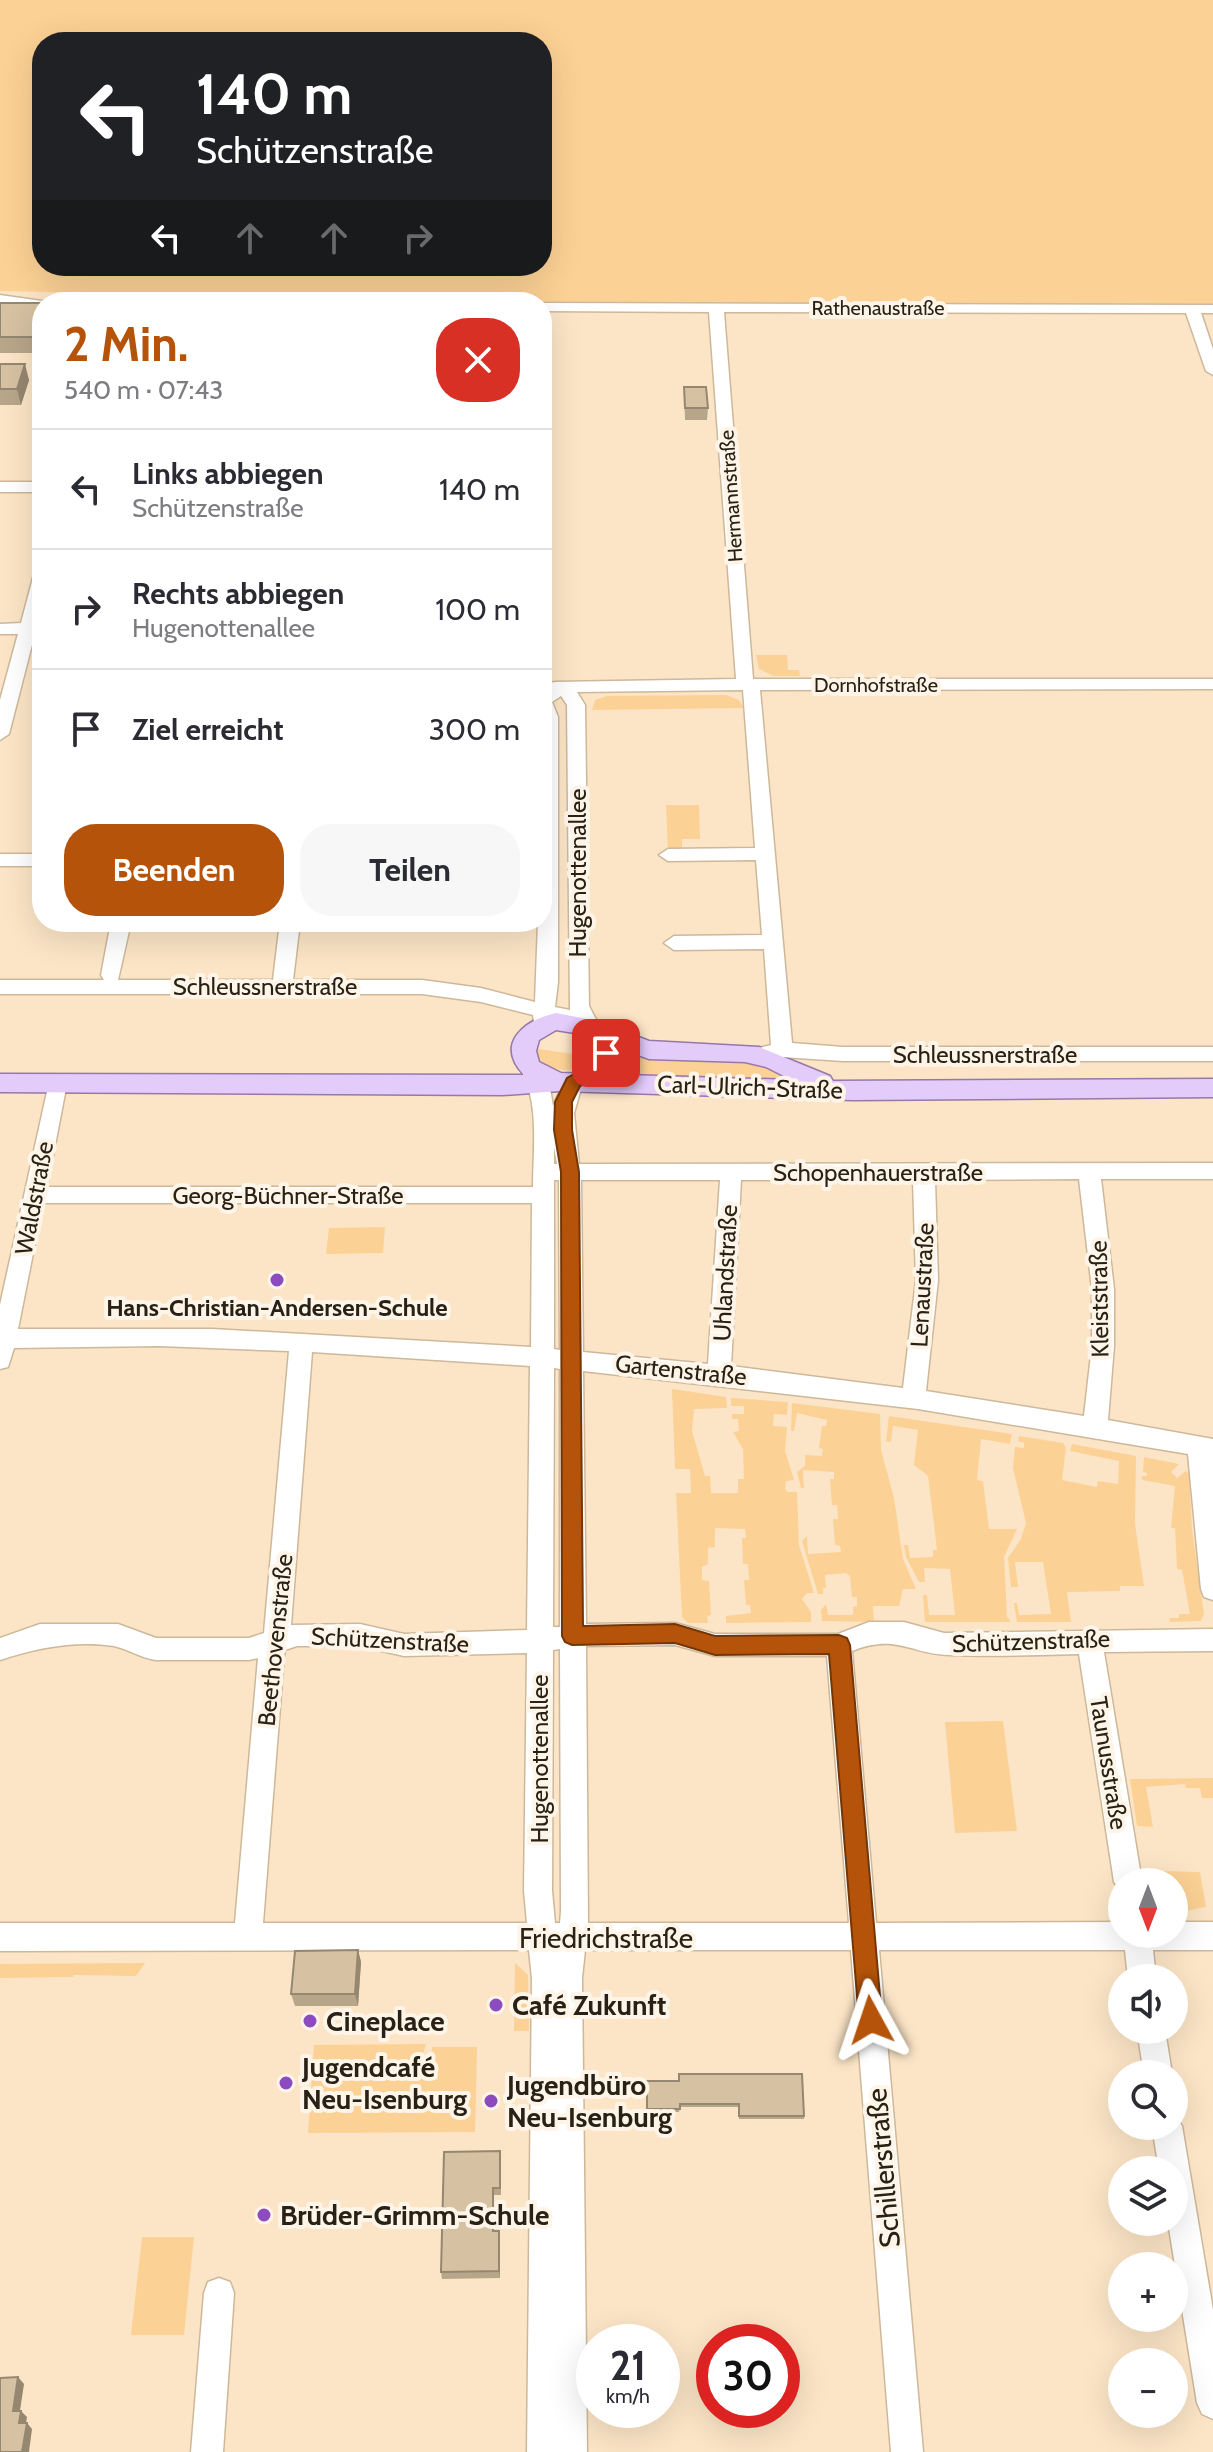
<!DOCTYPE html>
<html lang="de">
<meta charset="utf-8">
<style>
:root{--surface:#fff;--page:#f7f7f7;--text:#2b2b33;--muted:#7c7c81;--line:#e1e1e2;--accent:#b45309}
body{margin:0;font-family:Cabin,sans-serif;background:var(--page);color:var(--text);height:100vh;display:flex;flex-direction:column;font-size:30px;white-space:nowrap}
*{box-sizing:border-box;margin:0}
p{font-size:26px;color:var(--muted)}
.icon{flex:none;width:44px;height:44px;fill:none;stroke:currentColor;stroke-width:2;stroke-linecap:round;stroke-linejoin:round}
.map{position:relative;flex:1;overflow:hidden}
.details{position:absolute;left:32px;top:292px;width:520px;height:640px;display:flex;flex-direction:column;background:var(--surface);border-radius:32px;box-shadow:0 8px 32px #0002}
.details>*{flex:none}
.hud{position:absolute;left:32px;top:32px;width:520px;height:244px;border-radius:32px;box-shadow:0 8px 32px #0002;background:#202124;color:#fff;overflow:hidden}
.needle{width:52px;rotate:180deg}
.buttons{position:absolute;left:1108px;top:1868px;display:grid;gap:16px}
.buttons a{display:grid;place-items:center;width:80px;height:80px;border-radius:50%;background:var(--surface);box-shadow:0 8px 32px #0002;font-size:40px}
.speed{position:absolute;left:576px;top:2324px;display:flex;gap:16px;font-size:40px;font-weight:700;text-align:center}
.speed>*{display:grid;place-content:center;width:104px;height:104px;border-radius:50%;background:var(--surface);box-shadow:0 8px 32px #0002;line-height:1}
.speed small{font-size:20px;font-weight:400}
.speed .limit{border:12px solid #d22;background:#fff;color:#111}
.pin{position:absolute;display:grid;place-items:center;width:68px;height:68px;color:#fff;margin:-34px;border-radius:16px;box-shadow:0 4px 12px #0006}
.me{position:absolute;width:88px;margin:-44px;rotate:355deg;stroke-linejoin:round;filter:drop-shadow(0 0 6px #0008)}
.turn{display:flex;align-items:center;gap:28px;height:168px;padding:0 32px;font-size:36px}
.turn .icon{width:104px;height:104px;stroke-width:2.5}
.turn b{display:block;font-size:56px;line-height:68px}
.lanes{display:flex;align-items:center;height:76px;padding:0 32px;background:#0003;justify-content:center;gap:40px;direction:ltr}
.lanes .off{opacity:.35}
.round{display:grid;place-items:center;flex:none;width:84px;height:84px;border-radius:32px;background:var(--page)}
.head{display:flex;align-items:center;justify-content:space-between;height:136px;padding:0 32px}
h1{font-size:48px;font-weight:700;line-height:60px;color:var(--accent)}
.cta{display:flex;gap:16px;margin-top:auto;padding:16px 32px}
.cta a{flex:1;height:92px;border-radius:32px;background:var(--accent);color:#fff;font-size:32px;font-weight:700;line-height:92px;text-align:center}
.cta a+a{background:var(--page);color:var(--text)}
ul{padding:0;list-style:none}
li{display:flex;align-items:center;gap:24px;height:120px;padding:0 32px;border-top:2px solid var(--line)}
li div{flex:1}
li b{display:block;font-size:30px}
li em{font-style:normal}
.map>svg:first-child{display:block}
.green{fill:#fcd195;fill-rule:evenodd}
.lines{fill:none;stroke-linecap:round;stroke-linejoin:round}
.minor-casing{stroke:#cdb89a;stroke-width:3}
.major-casing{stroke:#9679a8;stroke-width:3}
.minor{fill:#fff;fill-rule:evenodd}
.major{fill:#e3cbfa;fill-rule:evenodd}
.wall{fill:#b8a68b}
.shaded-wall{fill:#968771}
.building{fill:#d6c1a2;stroke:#968771;stroke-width:2}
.route{fill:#b45309;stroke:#753606;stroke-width:2}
.poi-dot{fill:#8d4bc0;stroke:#fef5e8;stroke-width:3}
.labels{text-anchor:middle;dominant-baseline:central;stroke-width:8;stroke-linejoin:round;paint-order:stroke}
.far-street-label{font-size:20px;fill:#292116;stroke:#fef5e8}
.street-label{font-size:24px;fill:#292116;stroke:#fef5e8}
.poi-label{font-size:24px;font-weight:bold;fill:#292116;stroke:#fef5e8}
.near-street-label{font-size:28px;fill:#292116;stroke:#fef5e8}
.near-poi-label{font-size:28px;font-weight:bold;fill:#292116;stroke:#fef5e8;text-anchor:start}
</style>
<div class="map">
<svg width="1213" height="2452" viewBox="0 0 1213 2452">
<rect width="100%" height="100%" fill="#fce5c6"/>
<g class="green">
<path d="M0 0H1213V304L151 301 89 293 0 291ZM42 42H542V266H42Z"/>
<path d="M756 655H787L788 670H799L800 676H774L759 669Z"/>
<path d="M726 695 739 700 744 708 592 710 595 700 607 696Z"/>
<path d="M666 805H699L700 839H682V851H668Z"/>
<path d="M625 1046 759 1062 793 1078 792 1082 614 1078Z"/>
<path d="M532 1048 593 1057C576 1077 557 1071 537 1061Z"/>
<path d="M385 1227 383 1253 326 1254 329 1228Z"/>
<path d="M672 1389 726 1397 727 1408 694 1409 692 1431 705 1476H710L711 1493H738V1479H744L743 1449 733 1432 739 1431 738 1419H732V1414H744V1406H731V1398L788 1402 787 1415 774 1414 773 1426 787 1427 785 1451 794 1480 786 1481 785 1489 788 1492H797L799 1545 814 1593H807L802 1599 811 1612V1622L726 1623V1616L751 1613 750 1605H746L744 1580H749L748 1564H743L742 1538H746L745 1529 715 1528V1547L708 1548V1564L702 1567V1580L709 1581 711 1615 707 1616 708 1623H688L682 1617 676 1493H691L690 1469H675Z"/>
<path d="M792 1403 880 1414 881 1450 894 1498 903 1559 916 1589H903L899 1606H873L874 1622 822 1621 821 1610 826 1604 828 1615H853V1607L857 1606V1597H852L850 1576 846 1573 825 1575 826 1588H823V1594H818L802 1541 807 1536 808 1554 841 1552 840 1546 835 1545 833 1519H838L837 1505H832L830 1479H834V1472L803 1470 804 1488H801L797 1472 805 1466V1455L822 1456 823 1449 819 1448 822 1426H826L827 1420 797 1413 794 1431H791Z"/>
<path d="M889 1416 1012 1434 1010 1444 981 1439 977 1480 983 1481 989 1529H1017L1004 1557 1007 1617 1011 1622H925L923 1595H927L929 1615H955L950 1569 924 1568 925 1582H919L906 1557 904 1545H908L910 1558 933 1557V1550H937L928 1476 914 1465 918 1430 893 1426 891 1442 886 1441Z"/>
<path d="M1019 1436 1063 1443 1066 1448 1062 1480 1097 1487 1098 1481 1118 1484 1119 1461 1070 1451 1072 1444 1136 1456 1135 1524 1144 1586H1120V1591L1067 1592 1071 1622H1017L1014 1603H1017L1019 1615 1051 1614 1043 1562H1015L1018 1587H1011L1008 1558 1021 1539 1026 1523 1013 1468 1015 1447 1024 1448V1443L1018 1441Z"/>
<path d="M1144 1457 1179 1464 1171 1472 1177 1478 1186 1471 1189 1474 1192 1529 1204 1614 1201 1621 1170 1622 1169 1618H1179V1614H1190L1182 1570 1177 1569 1175 1528H1171L1175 1486 1142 1480V1476H1147V1473L1143 1472Z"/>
<path d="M1003 1721 1017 1831 955 1833 945 1722Z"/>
<path d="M1213 1778V1798H1202L1200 1788H1186L1185 1784 1146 1787 1153 1827 1137 1826 1130 1779Z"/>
<path d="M1160 1871 1200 1872 1206 1907 1180 1912 1178 1905H1174V1882H1162Z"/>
<path d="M145 1963 136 1976 74 1975 73 1977 0 1978V1964Z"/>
<path d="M515 1963 528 1975 529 2031H514Z"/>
<path d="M426 2044 423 2054 431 2060 432 2047H477L475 2132 308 2133 314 2045Z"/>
<path d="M142 2237H194L184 2335H131Z"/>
</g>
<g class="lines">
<defs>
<g id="minor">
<path d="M0 295 49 302H42V307L0 303Z"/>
<path d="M542 303 1213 305V313H1201L1213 349V375L1206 371 1186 313 724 312 753 679H1213V689L760 690 792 1043 843 1047H1213V1061H843L782 1057 758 1062 751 1060 748 1055 751 1050 771 1045 764 949 674 950 664 943 674 936 762 935 756 860 668 861 659 855 668 849 755 848 743 690 577 692 585 705 589 1006 601 1029 598 1034H584L578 1027 553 1021 549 1029H535L533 1015 481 1002 422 994H0V980H104L101 975 111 922H131L118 980H273L280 922H300L293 980H422L481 988 535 1002 538 922H542V693L549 683 555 682 736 679 709 312 542 311ZM561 696 567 705 570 1010 555 1007 558 982V717L552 702Z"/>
<rect x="0" y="482" width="42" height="10"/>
<path d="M42 569V606L38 623H42V633H35L9 734 0 740V700L18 634H0V624L21 623 34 574Z"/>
<rect x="0" y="854" width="42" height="12"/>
<path d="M530 1060 537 1063 549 1082 553 1106 566 1077H580L583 1082 574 1113 579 1164 1213 1163V1179H1101L1114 1289V1346L1108 1420 1213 1439V1600L1204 1597 1201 1589 1188 1454 918 1409 583 1371 586 1624 675 1623 715 1634H838L869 1622H904L944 1633 1213 1629V1651L1104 1652 1142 1882H1122V1893L1114 1882 1079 1654C1036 1655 992 1657 949 1655 910 1654 897 1633 852 1651L876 1923 1122 1922V1934H1174V1922H1213V1950H1153L1156 1978H1128L1125 1950H879L923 2452H891L851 1950H585L582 1978 587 2452H527L532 1979 529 1950 0 1951V1923H235L258 1658 249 1660H156C141 1658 128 1649 114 1646 75 1640 36 1648 0 1660V1638L40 1624H118L156 1638H249L264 1633 289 1351 159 1346 14 1348 8 1367 0 1369V1305L50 1078H64L67 1083 47 1187H533C533 1147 540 1103 520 1068L523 1063ZM554 1147 557 1164H554ZM1079 1179 1092 1289V1346L1084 1416 926 1391 938 1280 935 1180ZM554 1180H559L560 1350 554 1349ZM581 1180H720L708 1364 583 1352ZM741 1180H913L916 1280 903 1388 731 1366ZM43 1203H532L531 1347 212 1329H18ZM312 1352 530 1366 527 1630 404 1634 360 1624 291 1625ZM554 1368 560 1369V1627H553ZM675 1645 715 1656H827L849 1923H588L586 1646ZM297 1646H360L404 1656 527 1653 524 1891 527 1923H263L284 1656 285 1650ZM560 1649 561 1911 560 1923H555L552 1891 553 1650Z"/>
<path d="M1137 2030H1165L1172 2074H1144Z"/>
<path d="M1174 2114 1182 2126 1213 2310V2419L1202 2414 1197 2403 1168 2222H1174V2170H1159L1152 2126H1174Z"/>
<path d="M219 2278 230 2282 234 2293 223 2452H191L204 2293 208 2282Z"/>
</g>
<path id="major" d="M556 1013 597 1021 649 1041 759 1047 830 1076 833 1081 1213 1079V1097L853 1100 560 1091 503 1095 0 1092V1074L524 1075C494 1043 525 1020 556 1013ZM556 1030 581 1034 649 1059 745 1062 766 1067 792 1080 561 1073 539 1062 536 1051 539 1040Z"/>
</defs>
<use href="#minor" class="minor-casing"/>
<use href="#major" class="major-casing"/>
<use href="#minor" class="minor"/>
<use href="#major" class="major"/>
</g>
<g class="wall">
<path d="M0 303H42L39 353H0Z"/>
<path d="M0 364 29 380 21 405H0Z"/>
<path d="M684 387 708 408 707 420H685Z"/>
<path d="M358 1950 361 1962 358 2006H295L291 1994Z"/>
<path d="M647 2081 804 2116V2119H739V2107H680L679 2112H647Z"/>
<path d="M501 2159V2195H494V2231H499L500 2238V2278L442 2279 441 2272Z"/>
</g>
<g class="shaded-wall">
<path d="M42 315V342L39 353 35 337Z"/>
<path d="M25 364 29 380 21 405 17 389Z"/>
<path d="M358 1950 361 1962 358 2006 355 1994Z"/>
<path d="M493 2188 494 2195V2238L493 2231Z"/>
<path d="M499 2231 500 2238V2278L499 2271Z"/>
<path d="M18 2377 24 2384 19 2417 13 2411Z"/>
<path d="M21 2411 27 2417 25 2429 19 2423Z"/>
<path d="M27 2423 32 2429 29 2452H22Z"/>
</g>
<g class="building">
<path d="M0 303H42V315L35 337H0Z"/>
<path d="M0 364H25L17 389H0Z"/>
<path d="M684 387H706L708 408H685Z"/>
<path d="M358 1950 355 1994H291L295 1951Z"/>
<path d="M679 2074H802L804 2116H739V2104H680V2109H647V2081H679Z"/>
<path d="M500 2151V2188H493V2231H499V2271L441 2272 444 2152Z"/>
<path d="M18 2377 13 2411H21L19 2423H27L22 2452H0V2378Z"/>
</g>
<path class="route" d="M606 1047 614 1053 602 1074 580 1086 572 1102V1130L579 1172 583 1626 675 1624 715 1636 839 1635 847 1638 850 1645 882 2020 879 2029 871 2032 862 2029 859 2020 829 1654 715 1655 675 1643 572 1645 565 1642 562 1636 561 1172 554 1130 555 1102 567 1078 590 1065 600 1049Z"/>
<g class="poi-dot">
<circle cx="277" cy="1280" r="8"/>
<circle cx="496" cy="2005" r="8"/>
<circle cx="310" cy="2021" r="8"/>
<circle cx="286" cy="2083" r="8"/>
<circle cx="491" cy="2101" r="8"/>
<circle cx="264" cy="2215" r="8"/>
</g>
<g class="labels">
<g class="far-street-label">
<text x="878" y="308">Rathenaustraße</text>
<text transform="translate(731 496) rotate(-94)">Hermannstraße</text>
<text x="876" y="685">Dornhofstraße</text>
</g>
<g class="street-label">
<text transform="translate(577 873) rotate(-90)">Hugenottenallee</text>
<text x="265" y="986">Schleussnerstraße</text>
<text x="985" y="1054">Schleussnerstraße</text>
<text transform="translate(750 1087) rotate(2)">Carl-Ulrich-Straße</text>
<text x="878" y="1172">Schopenhauerstraße</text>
<text x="288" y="1195">Georg-Büchner-Straße</text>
<text transform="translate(34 1198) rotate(-79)">Waldstraße</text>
<text transform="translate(725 1273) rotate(-87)">Uhlandstraße</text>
<text transform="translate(922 1285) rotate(-87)">Lenaustraße</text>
<text transform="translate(1099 1299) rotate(-91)">Kleiststraße</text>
<text transform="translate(681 1370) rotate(6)">Gartenstraße</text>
<text transform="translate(275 1640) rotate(-84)">Beethovenstraße</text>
<text transform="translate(390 1640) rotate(3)">Schützenstraße</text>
<text transform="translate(1031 1641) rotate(-2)">Schützenstraße</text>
<text transform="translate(539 1759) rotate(-90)">Hugenottenallee</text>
<text transform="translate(1109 1763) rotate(81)">Taunusstraße</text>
</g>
<g class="poi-label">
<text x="277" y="1307">Hans-Christian-Andersen-Schule</text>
</g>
<g class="near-street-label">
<text x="606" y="1938">Friedrichstraße</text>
<text transform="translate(883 2168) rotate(-95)">Schillerstraße</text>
</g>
<g class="near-poi-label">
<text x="512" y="2005">Café Zukunft</text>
<text x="326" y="2021">Cineplace</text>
<text x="302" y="2067">Jugendcafé<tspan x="302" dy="32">Neu-Isenburg</tspan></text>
<text x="507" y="2085">Jugendbüro<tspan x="507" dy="32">Neu-Isenburg</tspan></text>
<text x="280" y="2215">Brüder-Grimm-Schule</text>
</g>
</g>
</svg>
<div class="buttons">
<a><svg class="needle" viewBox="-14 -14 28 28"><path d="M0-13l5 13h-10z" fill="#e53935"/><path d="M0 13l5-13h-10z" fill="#7c7c81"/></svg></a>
<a><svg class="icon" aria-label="sound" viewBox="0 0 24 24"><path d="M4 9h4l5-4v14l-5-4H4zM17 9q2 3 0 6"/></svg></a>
<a><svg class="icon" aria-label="search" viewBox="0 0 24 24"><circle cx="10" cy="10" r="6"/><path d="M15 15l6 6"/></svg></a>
<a><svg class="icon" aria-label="layers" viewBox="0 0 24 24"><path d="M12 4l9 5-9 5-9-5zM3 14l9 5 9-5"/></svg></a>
<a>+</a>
<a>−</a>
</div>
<div class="speed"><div>21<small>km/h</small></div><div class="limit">30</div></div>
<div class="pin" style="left:606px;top:1053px;background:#d93025"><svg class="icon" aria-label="arrive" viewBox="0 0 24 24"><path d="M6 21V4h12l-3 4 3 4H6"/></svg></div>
<svg class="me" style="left:871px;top:2020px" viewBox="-20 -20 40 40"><path d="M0-17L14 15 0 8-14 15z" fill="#b45309" stroke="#fff" stroke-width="4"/></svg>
<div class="hud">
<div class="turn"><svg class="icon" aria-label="left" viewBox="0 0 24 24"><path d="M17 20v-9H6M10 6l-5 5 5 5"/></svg><div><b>140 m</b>Schützenstraße</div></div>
<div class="lanes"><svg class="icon" aria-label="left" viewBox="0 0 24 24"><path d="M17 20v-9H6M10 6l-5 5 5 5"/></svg><svg class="icon off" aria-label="ahead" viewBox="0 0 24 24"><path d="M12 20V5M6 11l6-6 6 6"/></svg><svg class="icon off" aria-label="ahead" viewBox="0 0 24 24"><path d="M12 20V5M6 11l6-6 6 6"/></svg><svg class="icon off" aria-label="right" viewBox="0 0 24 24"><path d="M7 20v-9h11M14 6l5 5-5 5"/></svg></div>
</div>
<section class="details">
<div class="head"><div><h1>2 Min.</h1><p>540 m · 07:43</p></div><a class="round" style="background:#d93025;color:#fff"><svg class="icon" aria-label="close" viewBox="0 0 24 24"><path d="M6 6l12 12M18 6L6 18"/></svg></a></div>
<ul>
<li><svg class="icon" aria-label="left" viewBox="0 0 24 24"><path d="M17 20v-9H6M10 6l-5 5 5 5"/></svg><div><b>Links abbiegen</b><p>Schützenstraße</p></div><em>140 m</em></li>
<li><svg class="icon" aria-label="right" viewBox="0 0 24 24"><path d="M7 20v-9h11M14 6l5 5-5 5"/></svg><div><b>Rechts abbiegen</b><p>Hugenottenallee</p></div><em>100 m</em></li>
<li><svg class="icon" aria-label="arrive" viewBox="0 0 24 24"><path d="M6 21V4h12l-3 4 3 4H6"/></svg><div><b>Ziel erreicht</b></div><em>300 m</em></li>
</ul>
<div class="cta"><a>Beenden</a><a>Teilen</a></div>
</section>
</div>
